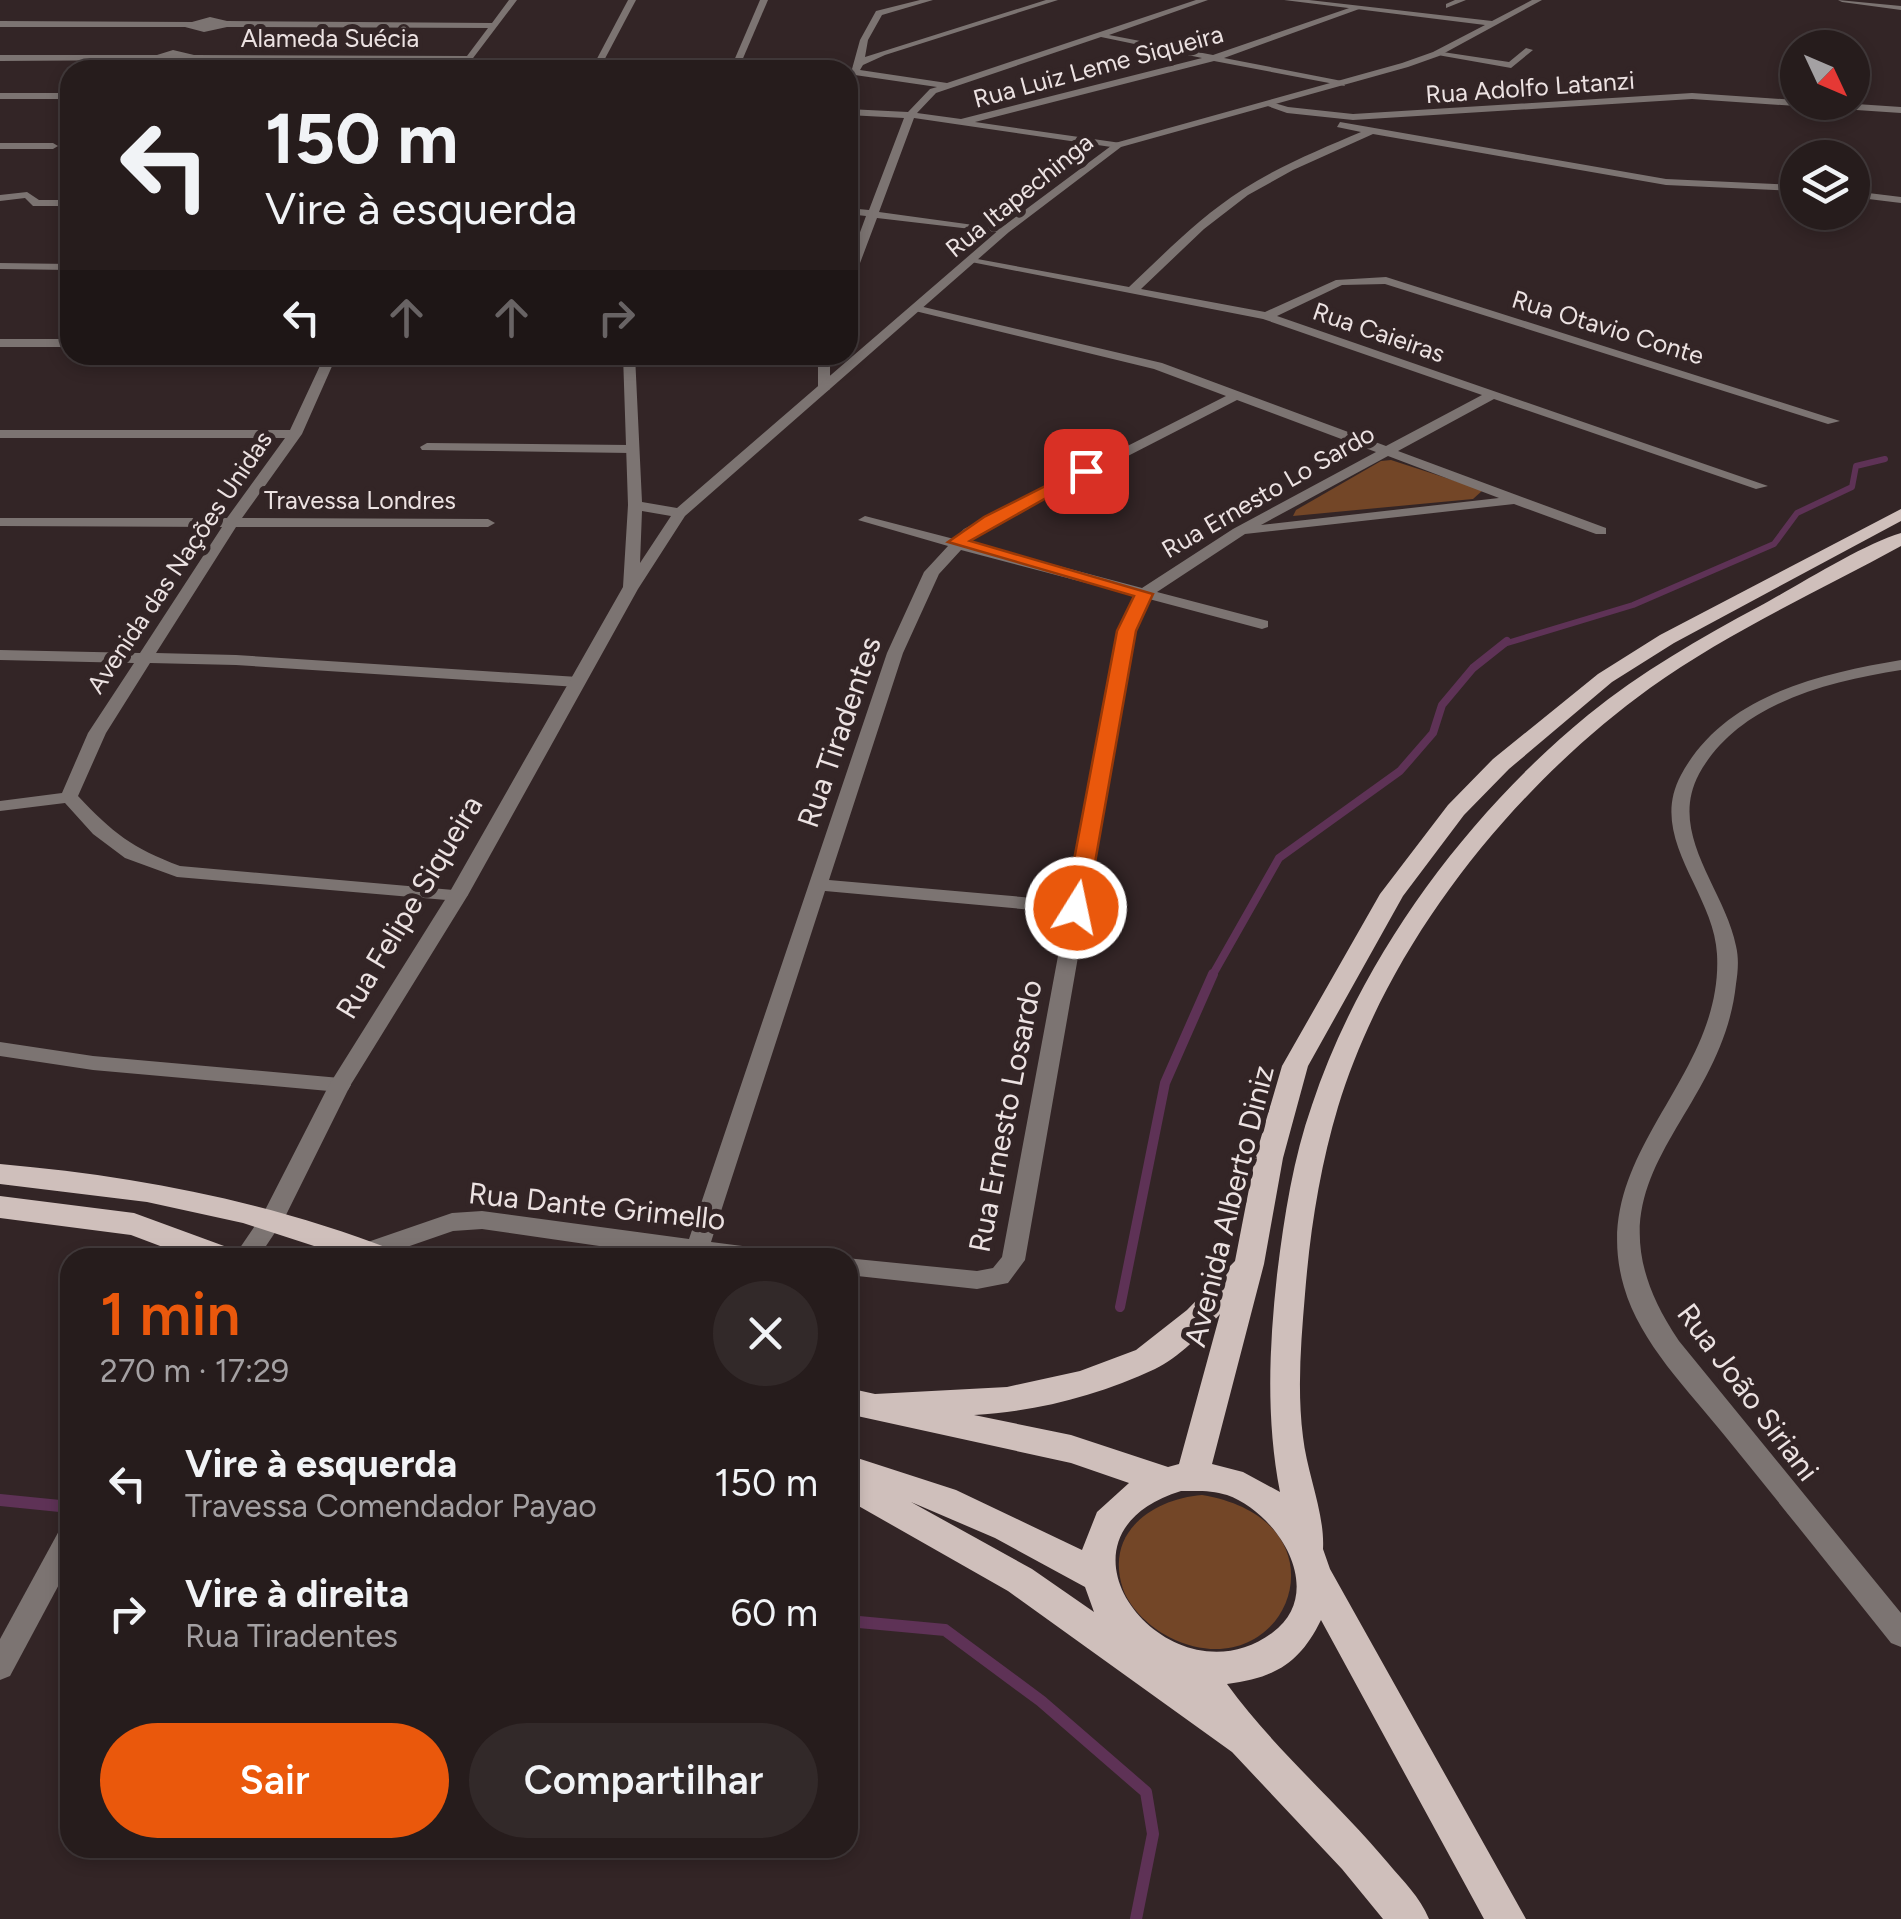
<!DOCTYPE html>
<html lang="pt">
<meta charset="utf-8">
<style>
:root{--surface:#261c1c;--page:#322929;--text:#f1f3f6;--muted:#a4a1a3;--line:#423a3b;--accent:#ea580c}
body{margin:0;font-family:Figtree,sans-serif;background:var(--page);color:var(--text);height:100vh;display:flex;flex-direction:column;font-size:38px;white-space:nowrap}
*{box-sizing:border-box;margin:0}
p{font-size:32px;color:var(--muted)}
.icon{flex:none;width:55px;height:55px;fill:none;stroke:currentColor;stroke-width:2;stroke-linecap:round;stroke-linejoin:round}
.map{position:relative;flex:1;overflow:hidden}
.details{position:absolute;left:60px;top:1248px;width:798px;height:610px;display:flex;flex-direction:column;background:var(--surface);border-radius:30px;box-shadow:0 5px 15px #0003,0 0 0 2px var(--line)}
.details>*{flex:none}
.top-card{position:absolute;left:60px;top:60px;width:798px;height:305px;border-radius:30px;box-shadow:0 5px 15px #0003,0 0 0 2px var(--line);background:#261c1c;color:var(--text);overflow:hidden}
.needle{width:65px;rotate:134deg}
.fabs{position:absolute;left:1780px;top:30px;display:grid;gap:20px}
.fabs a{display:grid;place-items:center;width:90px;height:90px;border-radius:50%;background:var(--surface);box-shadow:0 5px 15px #0003,0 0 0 2px var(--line);font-size:50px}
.pin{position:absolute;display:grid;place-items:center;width:85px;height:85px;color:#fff;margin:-42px;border-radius:20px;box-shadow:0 5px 15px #0006}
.me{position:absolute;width:110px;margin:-55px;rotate:10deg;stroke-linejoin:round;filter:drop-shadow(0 0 8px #0008)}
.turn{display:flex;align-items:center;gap:35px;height:210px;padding:0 40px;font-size:45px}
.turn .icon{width:130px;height:130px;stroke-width:2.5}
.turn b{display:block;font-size:70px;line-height:85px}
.lanes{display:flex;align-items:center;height:95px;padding:0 40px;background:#0003;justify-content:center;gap:50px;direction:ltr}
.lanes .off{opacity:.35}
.round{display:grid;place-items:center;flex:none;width:105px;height:105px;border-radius:52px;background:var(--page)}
.overview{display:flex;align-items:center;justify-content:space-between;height:170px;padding:0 40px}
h1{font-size:60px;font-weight:600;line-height:75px;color:var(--accent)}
.button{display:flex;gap:20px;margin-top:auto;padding:20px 40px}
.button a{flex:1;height:115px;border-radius:60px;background:var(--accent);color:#fff;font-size:40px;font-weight:600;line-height:115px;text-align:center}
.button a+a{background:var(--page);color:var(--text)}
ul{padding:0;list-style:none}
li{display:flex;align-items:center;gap:30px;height:130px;padding:0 40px}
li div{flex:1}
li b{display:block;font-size:38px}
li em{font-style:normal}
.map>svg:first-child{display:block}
.green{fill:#734627}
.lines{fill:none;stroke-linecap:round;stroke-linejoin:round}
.stream-far3{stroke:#5e3256;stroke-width:6}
.stream-far2{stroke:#5e3256;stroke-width:8}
.stream-far1{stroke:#5e3256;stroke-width:10}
.stream{stroke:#5e3256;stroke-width:12}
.minor{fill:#7c7472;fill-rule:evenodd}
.tertiary{fill:#7c7472;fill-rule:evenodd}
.primary{fill:#cfbfbb;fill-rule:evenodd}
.route{fill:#ea580c;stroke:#983908;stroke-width:2.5}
.labels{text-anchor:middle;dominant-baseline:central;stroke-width:10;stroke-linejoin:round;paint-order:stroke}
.far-street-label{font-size:25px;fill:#ece2e2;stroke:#332526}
.street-label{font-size:30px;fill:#ece2e2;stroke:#332526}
</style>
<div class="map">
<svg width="1901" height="1919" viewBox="0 0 1901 1919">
<rect width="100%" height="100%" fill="#332526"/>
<g class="green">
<path d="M1391 460 1483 490 1473 499 1293 516 1296 510 1381 461Z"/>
<path d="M1202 1495C1357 1521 1286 1696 1169 1637 1150 1627 1131 1610 1123 1589 1104 1532 1153 1499 1202 1495Z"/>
</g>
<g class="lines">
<path class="stream-far3" d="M1504 644 1633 605 1774 544 1797 513 1852 487 1856 466 1885 459"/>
<path class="stream-far2" d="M1212 976 1279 858 1400 771 1433 733 1442 705 1473 668 1507 641"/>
<path class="stream-far1" d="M1120 1307 1165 1083 1213 974"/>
<g class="stream">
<path d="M0 1500 70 1507"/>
<path d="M848 1621 945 1630 1041 1701 1146 1792 1153 1834 1136 1919"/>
</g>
<g class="minor">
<path d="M509 0H517L464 70 460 67 463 62 186 60 168 66 149 60 0 61V55H157L173 50 194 55 467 56 488 28 227 27 204 32 185 27H0V21L192 22 210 17 227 21 492 23Z"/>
<path d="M628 0H636L599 70H591Z"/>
<path d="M920 0H933L882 15 868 40 865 57 1046 0H1058L885 55 863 65 860 70 947 83 1196 0H1208L1109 35 1213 55 1355 6 1362 8 1224 58 1342 81 1345 86 1214 61 975 122 1121 143 1118 148 914 118 879 212 1010 230 1005 233 877 218 854 279 848 282V265L866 216 848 214V208L869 210 904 118 848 115V109L908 112 930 89 937 87 848 74 844 70 852 69 860 40 876 11ZM1101 37 1202 58 961 119 917 113 936 93Z"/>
<path d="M1455 0H1466L1446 8V4Z"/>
<path d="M1838 0 1901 6V10L1842 2Z"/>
<path d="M1526 48 1533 50 1511 68 1432 54 1436 51 1509 62Z"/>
<rect x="0" y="93" width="70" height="6"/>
<path d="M1692 93 1901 107V113L1692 99 1353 120 1287 113 1262 104 1267 101 1288 107 1353 114Z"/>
<path d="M1340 122 1666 179 1798 185V191L1666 185 1373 134 1293 170 1248 195 1204 229 1141 289 1265 312 1336 280 1386 277 1840 421 1828 424 1385 284 1342 285 1277 316 1768 486 1756 489 1494 399 1398 451 1606 528V534H1596L1514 504 1245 534 1157 592 1268 621V627L1262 629 1149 599 1135 631 1025 1260 1008 1283 977 1289 848 1275 846 1258 977 1271 993 1268 1002 1257 1066 913 825 891 711 1242 765 1249 773 1252 777 1258H682L482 1229 453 1231 375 1258 359 1257 355 1251 359 1245 452 1213 482 1211 689 1239 887 653 924 572 948 546 858 520 865 516 954 539 964 529 1226 396 1154 369 915 311V305L1162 363 1386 446 1482 395 1263 319 966 261 972 258 1129 287C1165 253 1200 217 1242 190 1279 166 1321 149 1361 132L1337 127ZM1237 400 1376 452 1233 529 1142 588 968 542 974 535ZM1388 456 1499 498 1261 525ZM961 550 1136 596 1119 631 1068 901 829 880 903 653 939 574Z"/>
<path d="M0 143H53L58 146 53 149H0Z"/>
<path d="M1852 191 1901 197V203L1852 197Z"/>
<path d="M27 192 39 200H70V206H33L25 198 0 201V195Z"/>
<path d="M0 263 70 264V270L0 269Z"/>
<rect x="0" y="339" width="70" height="8"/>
<path d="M325 355H337L302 434 242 518 488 519 495 523 488 527H236L156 653 236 655 578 677 586 682 578 687 236 665 150 663 106 733 78 796C113 833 132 848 180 866L465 891 468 895 458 901 177 877 125 858 93 834 65 803 0 811V801L62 793 88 733 134 663 0 660V650L140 653 222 527 0 526V518H227L285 438H0V430H290Z"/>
<path d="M818 355H830V389L824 393 818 389Z"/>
<path d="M427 443 630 445 637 449 630 453 422 450 420 447Z"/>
<path d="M0 1042 93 1056 340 1078 348 1080 351 1085 348 1090 340 1092 93 1070 0 1056Z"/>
</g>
<g class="tertiary">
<path d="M760 0H768L738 70H730Z"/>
<path d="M1284 0H1309L1492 21 1532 0H1542L1439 56 1408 67 1121 147 1009 232 685 516 638 589 468 895 350 1086 284 1219 258 1258H233L263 1214 329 1085 448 895 623 587 628 505 623 355H635L642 502 677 508 1001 228 1115 143 1402 63 1433 52 1485 25ZM642 511 671 516 640 563Z"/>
<path d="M1901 660V670C1827 682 1738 703 1699 774 1667 834 1725 889 1736 946 1739 958 1738 972 1736 984 1721 1127 1570 1180 1679 1341L1901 1613V1647L1891 1643C1836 1574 1781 1505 1725 1436 1689 1391 1640 1343 1624 1287 1585 1154 1724 1081 1717 954 1714 892 1647 838 1681 775 1724 695 1819 674 1901 660Z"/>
<path d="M70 1525V1564L10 1676 0 1680V1639L60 1529Z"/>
</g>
<g class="primary">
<path d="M1901 509V521L1674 643 1612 682 1509 769 1464 815 1403 896 1308 1066 1283 1158 1264 1264 1212 1464 1243 1472 1280 1492C1266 1420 1269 1348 1277 1275 1284 1218 1293 1159 1312 1105 1361 957 1468 813 1588 715 1641 672 1700 638 1760 606 1797 586 1863 544 1901 533V546C1817 592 1728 632 1650 688 1512 788 1388 943 1338 1107 1320 1167 1310 1231 1305 1294 1301 1341 1297 1390 1303 1437 1307 1473 1325 1514 1323 1549L1330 1569 1526 1919H1484L1321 1620C1300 1663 1275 1678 1227 1684 1274 1749 1336 1801 1388 1863 1403 1881 1420 1897 1429 1919H1383L1342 1869 1232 1752 1008 1591 848 1500V1455L956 1490 1082 1550 1097 1512 1129 1483 1071 1463 848 1414V1388L875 1394 1007 1387 1080 1371 1136 1350 1187 1310 1235 1261 1255 1158 1282 1066 1380 894 1448 805 1493 759 1598 674 1660 635ZM1220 1314 1179 1464 1168 1467 1071 1435 974 1415C1035 1412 1100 1395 1155 1369 1178 1358 1203 1333 1220 1314ZM1181 1491C1197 1491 1212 1490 1227 1495 1278 1513 1328 1592 1272 1633 1170 1708 1032 1537 1181 1491ZM911 1502 995 1538 1085 1587 1094 1612 1032 1569Z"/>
<path d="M0 1164C136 1176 266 1201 393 1250L398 1258H351L243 1223 147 1202 0 1184Z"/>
<path d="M0 1196 134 1213 235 1250 240 1258H192L131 1235 0 1218Z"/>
</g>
</g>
<path class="route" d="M1081 468 1094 471 970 541 1153 594 1136 631 1087 908 1076 915 1065 908 1117 631 1134 596 948 542 984 517Z"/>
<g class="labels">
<g class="far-street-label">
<text x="330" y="38">Alameda Suécia</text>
<text transform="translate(1098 66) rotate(-15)">Rua Luiz Leme Siqueira</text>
<text transform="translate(1530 87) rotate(-4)">Rua Adolfo Latanzi</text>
<text transform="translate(1019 195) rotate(-39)">Rua Itapechinga</text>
<text transform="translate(1608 327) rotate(17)">Rua Otavio Conte</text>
<text transform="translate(1379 332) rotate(19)">Rua Caieiras</text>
<text transform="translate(1268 491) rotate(-30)">Rua Ernesto Lo Sardo</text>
<text x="360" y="500">Travessa Londres</text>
<text transform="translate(179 562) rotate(-56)">Avenida das Nações Unidas</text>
</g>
<g class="street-label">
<text transform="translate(839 732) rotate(-71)">Rua Tiradentes</text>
<text transform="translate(409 907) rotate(-59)">Rua Felipe Siqueira</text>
<text transform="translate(1005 1116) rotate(-79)">Rua Ernesto Losardo</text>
<text transform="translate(597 1206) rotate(6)">Rua Dante Grimello</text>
<text transform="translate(1229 1206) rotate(-76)">Avenida Alberto Diniz</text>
<text transform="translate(1748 1392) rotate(53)">Rua João Siriani</text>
</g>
</g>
</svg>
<div class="fabs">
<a><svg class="needle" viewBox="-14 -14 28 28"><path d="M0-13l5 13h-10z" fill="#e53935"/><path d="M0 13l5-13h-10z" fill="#a4a1a3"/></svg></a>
<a><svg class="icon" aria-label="layers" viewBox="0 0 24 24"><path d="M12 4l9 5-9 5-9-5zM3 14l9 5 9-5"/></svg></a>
</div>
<div class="pin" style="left:1086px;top:471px;background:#d93025"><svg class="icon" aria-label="arrive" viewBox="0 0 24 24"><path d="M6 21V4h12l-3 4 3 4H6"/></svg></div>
<svg class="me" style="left:1076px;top:908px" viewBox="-20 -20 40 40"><circle r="17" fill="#ea580c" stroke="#fff" stroke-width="3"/><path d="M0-11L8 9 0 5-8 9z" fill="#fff"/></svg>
<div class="top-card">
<div class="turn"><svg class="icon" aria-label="left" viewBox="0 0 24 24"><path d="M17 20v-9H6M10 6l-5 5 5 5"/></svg><div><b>150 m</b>Vire à esquerda</div></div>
<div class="lanes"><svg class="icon" aria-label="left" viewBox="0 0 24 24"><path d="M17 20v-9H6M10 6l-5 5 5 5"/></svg><svg class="icon off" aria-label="ahead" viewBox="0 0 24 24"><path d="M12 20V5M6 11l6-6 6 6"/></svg><svg class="icon off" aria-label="ahead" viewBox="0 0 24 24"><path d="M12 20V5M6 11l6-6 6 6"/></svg><svg class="icon off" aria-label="right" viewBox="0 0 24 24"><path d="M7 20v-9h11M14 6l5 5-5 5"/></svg></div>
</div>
<section class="details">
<div class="overview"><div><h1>1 min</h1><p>270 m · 17:29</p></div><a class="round"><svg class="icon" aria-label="close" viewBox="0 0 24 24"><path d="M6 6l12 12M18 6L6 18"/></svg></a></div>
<ul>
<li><svg class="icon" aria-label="left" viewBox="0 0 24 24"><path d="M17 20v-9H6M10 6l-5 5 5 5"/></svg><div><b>Vire à esquerda</b><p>Travessa Comendador Payao</p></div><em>150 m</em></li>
<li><svg class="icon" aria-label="right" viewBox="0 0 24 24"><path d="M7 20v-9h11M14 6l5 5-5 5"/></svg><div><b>Vire à direita</b><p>Rua Tiradentes</p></div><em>60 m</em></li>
</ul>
<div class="button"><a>Sair</a><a>Compartilhar</a></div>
</section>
</div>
